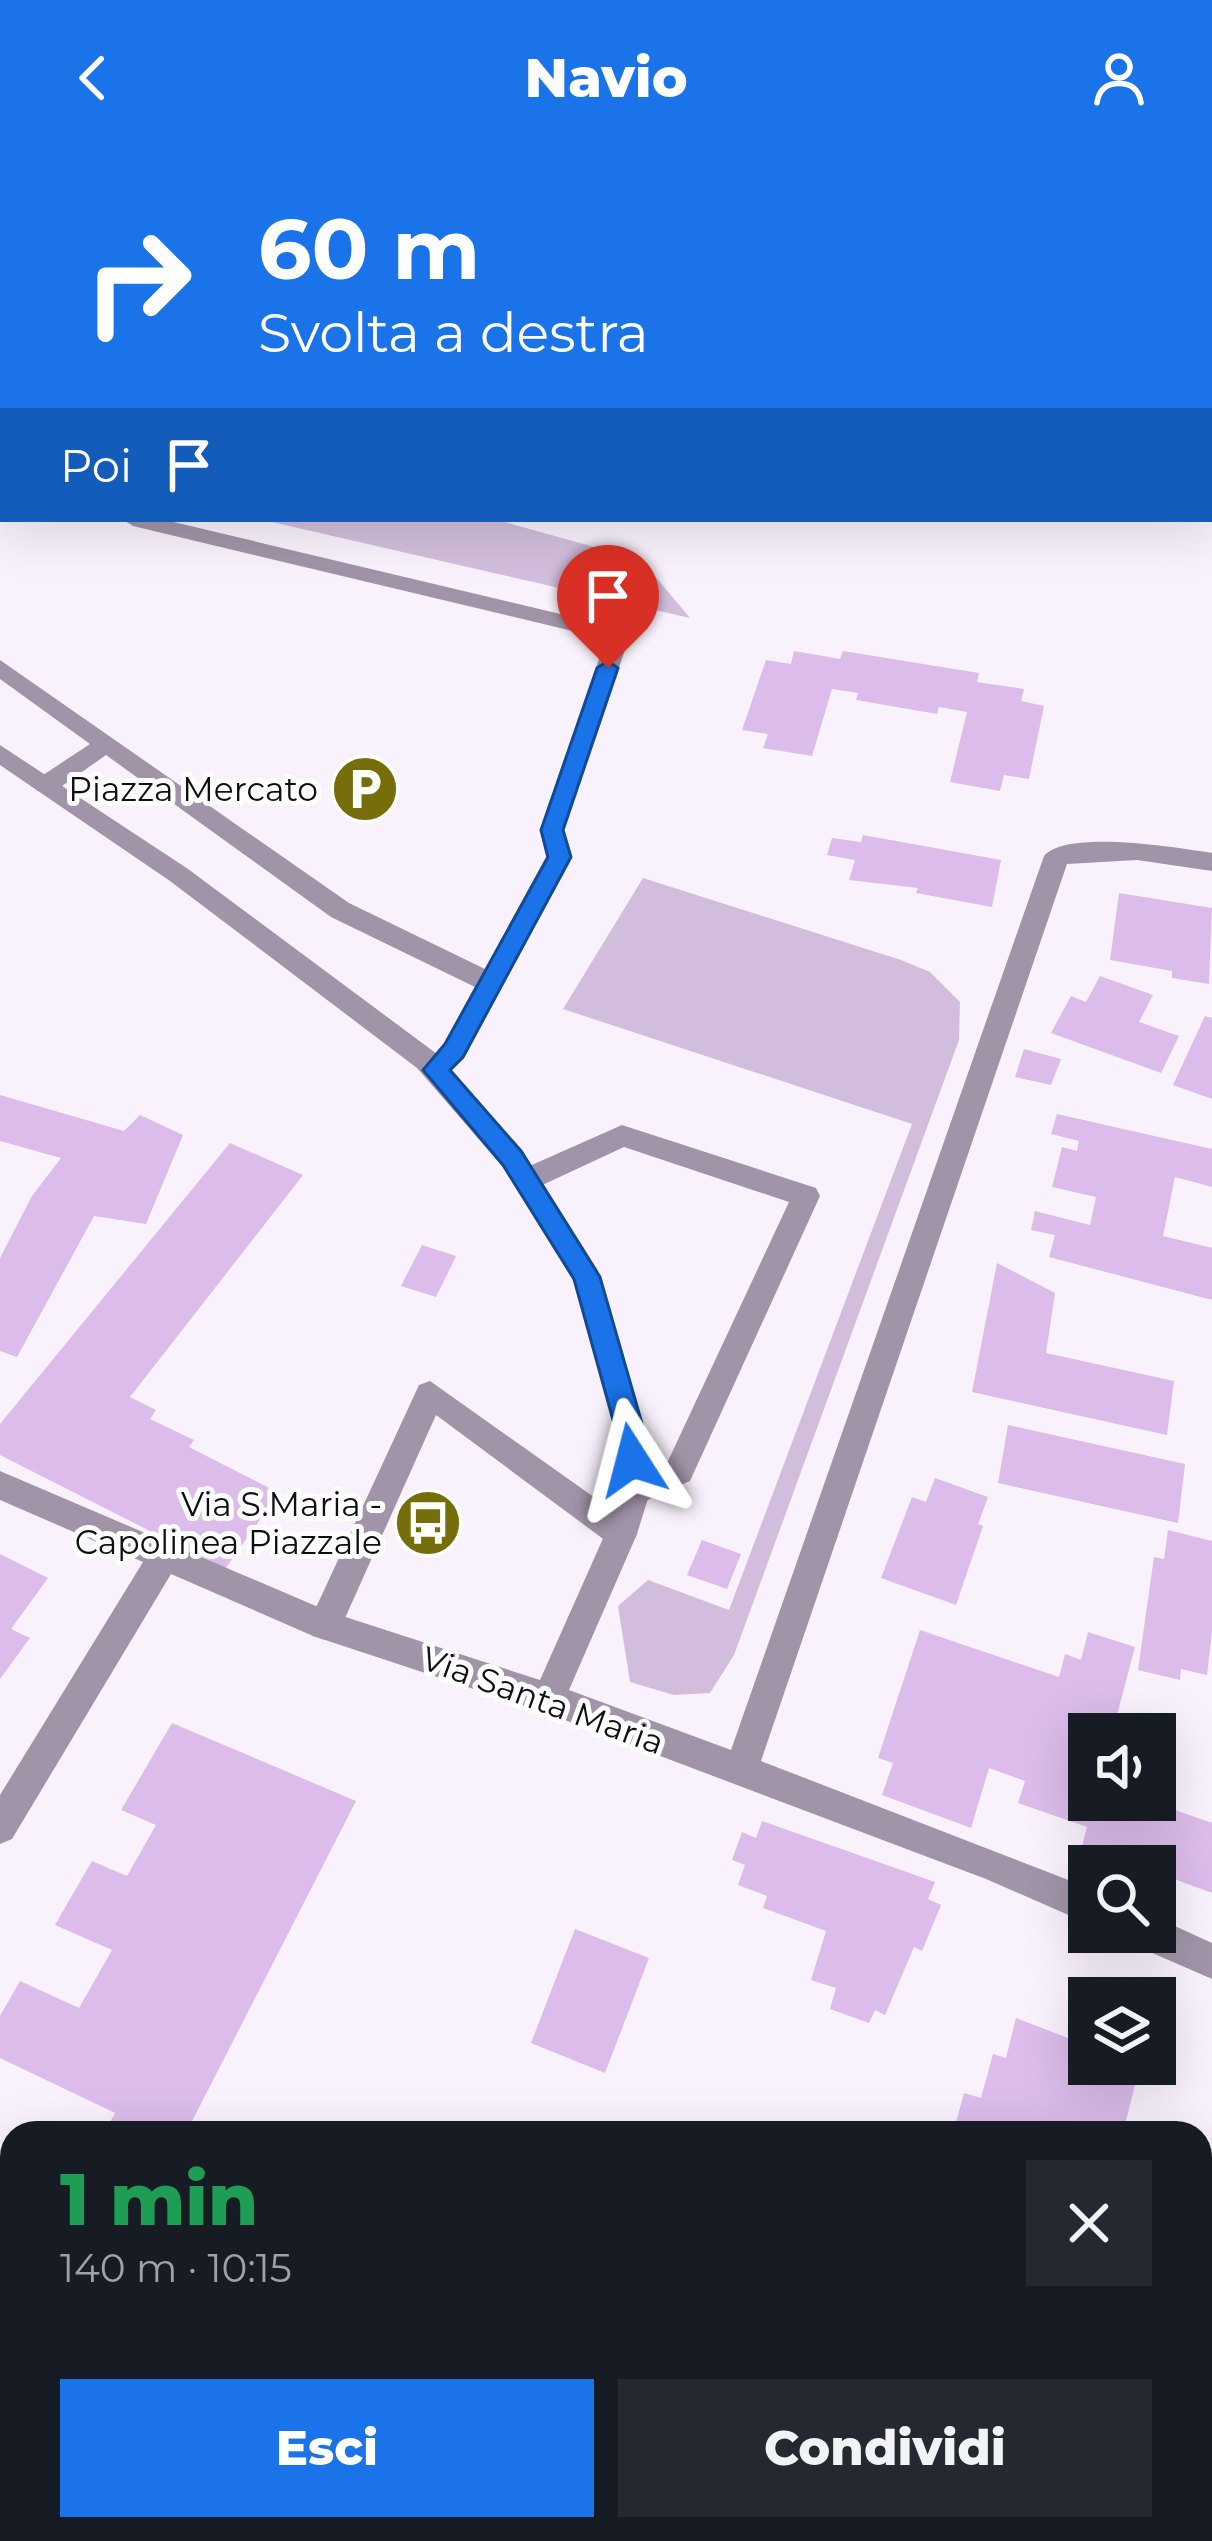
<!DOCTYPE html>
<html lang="it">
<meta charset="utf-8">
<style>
:root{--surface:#171b24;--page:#242831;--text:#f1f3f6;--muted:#9ea1a6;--accent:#1a73e8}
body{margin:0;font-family:Montserrat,sans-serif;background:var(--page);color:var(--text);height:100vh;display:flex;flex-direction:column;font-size:45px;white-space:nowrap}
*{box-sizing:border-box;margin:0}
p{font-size:39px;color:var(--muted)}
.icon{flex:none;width:66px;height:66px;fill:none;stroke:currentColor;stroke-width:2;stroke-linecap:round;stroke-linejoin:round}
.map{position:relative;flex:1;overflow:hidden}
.side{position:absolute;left:0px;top:1965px;width:1212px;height:420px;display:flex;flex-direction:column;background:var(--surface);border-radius:36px 36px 0 0;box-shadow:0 12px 48px #0002}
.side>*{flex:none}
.guide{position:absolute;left:0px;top:0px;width:1212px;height:366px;box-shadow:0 12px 48px #0002;background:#1a73e8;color:#fff;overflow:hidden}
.controls{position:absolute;left:1068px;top:1557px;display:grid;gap:24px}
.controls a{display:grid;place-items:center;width:108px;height:108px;border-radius:0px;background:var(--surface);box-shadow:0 12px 48px #0002;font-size:60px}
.pin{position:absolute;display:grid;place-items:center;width:102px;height:102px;color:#fff;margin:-123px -51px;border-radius:50% 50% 50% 0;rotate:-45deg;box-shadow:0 0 12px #0007}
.pin .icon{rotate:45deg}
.me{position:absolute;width:132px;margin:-66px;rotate:351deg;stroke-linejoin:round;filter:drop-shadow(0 0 9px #0008)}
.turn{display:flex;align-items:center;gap:42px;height:252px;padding:0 60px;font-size:54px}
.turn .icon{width:156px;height:156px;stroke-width:2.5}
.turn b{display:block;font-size:84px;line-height:102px}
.then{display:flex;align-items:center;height:114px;padding:0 60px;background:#0003;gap:24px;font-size:45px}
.round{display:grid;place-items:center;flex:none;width:126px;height:126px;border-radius:0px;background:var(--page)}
.head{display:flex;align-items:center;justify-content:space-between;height:204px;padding:0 60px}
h1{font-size:72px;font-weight:800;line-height:90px;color:#1e9e55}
.action{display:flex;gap:24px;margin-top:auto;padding:24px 60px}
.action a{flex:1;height:138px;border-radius:0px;background:var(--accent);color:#fff;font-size:48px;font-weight:800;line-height:138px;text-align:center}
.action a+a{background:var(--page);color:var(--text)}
header{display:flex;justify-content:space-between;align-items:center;height:156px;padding:0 60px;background:var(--accent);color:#fff;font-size:54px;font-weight:800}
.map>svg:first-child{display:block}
.green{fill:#d2bedc}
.building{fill:#dbbceb}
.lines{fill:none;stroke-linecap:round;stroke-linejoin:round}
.service{fill:#a194a8;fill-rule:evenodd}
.minor{fill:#a194a8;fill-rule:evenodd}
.route{fill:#1a73e8;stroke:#114b97;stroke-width:3}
.labels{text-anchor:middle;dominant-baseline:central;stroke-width:10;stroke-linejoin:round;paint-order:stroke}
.poi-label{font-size:33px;fill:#110d13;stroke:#fff;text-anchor:end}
.street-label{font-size:33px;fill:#110d13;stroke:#fff}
</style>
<header><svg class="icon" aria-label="back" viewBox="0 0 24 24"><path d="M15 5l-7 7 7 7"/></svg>Navio<svg class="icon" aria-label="person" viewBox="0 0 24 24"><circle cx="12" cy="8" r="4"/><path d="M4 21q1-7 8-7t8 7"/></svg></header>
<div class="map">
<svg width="1212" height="2385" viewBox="0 0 1212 2385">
<rect width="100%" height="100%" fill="#f9f2fd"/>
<g class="green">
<path d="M259 363H494L616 397 649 413 690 462Z"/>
<path d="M643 722 901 804 930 816 960 846 959 884 734 1499 710 1537 674 1539 630 1526 618 1450 648 1424 729 1454 912 968 563 853Z"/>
</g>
<g class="building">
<path d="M794 495 840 503 843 495 979 517 977 526 1024 533 1021 545 1044 550 1029 623 1004 619 1000 635 950 626 967 556 939 551 937 558 856 544 858 537 832 533 812 600 763 592 768 578 742 574 766 504 791 508Z"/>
<path d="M863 679 1001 704 992 751 916 737 918 732 849 724 855 704 827 699 832 682 861 686Z"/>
<path d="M1119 737 1212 752 1209 828 1172 822V815L1110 804Z"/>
<path d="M1100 820 1153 839 1139 866 1179 880 1161 917 1051 877 1071 840 1086 846Z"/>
<path d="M1205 860 1212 862V943L1173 929Z"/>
<path d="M1024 893 1061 903 1051 929 1015 921Z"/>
<path d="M0 939 124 975 140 959 183 979 146 1068 94 1060 17 1201 0 1195V1102L32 1040 61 1002 0 985Z"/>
<path d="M1057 958 1212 993V1031L1175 1021 1163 1080 1212 1092V1144L1049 1101 1055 1079 1031 1074 1035 1055 1090 1069 1096 1041 1052 1031 1062 991 1077 995 1079 985 1051 978Z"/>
<path d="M230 987 303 1019 130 1241 156 1254 150 1263 194 1284 189 1291 279 1337 225 1413 0 1299V1268Z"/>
<path d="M422 1089 456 1100 436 1141 401 1130Z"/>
<path d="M997 1107 1055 1137 1046 1197 1174 1225 1167 1279 972 1236Z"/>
<path d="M1008 1269 1185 1308 1178 1367 998 1327Z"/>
<path d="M935 1322 988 1341 978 1368 983 1370 956 1449 881 1422 912 1341 926 1346Z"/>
<path d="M1168 1374 1212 1385V1476L1207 1519 1181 1513 1180 1524 1138 1514 1154 1401 1164 1403Z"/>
<path d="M702 1384 741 1398 727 1433 687 1419Z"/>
<path d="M0 1398 48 1422 11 1473 30 1482 0 1523Z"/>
<path d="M920 1474 1059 1521 1065 1498 1081 1504 1088 1476 1135 1491 1112 1578H1089V1644H1155V1604L1174 1611 1164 1650 1212 1667V1737L1155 1716V1710H1137L1082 1690 1087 1671 1018 1647 1025 1625 989 1612 971 1672 882 1639 893 1607 878 1602Z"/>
<path d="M172 1567 356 1645 186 1977H104L115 1957 0 1902V1860L20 1825 79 1852 112 1794 55 1769 92 1705 127 1720 156 1669 121 1654Z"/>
<path d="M762 1665 935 1726 928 1743 941 1749 922 1795 914 1791 885 1859 875 1854 869 1867 830 1853 836 1832 811 1824 826 1775 763 1752 767 1740 738 1729 745 1709 732 1704 742 1676 756 1682Z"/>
<path d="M575 1773 649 1802 605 1917 531 1887Z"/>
<path d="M1016 1862 1089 1890V1908L1140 1909 1123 1977H953L964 1937 981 1942 993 1898 1006 1902Z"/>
<path d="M12 2149V2373H166L160 2385H0V2171Z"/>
<path d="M836 2373H971L968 2385H833Z"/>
</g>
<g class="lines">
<g class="service">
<rect x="0" y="325" width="3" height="13"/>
<path d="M122 363H161L619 472 630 479 564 674 572 701 464 902 445 921H425L421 914 444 888 475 831 331 761 106 599 55 635H37V623L90 588 0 523V504L349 747 485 813 546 701 540 674 606 483 133 370Z"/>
<path d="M622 969 816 1032 820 1040 690 1325 634 1350 623 1346 618 1336 623 1326 668 1305 789 1046 624 991 536 1032H516L512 1024 516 1016Z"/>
<path d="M430 1225 632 1368 637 1378 632 1388 621 1392 610 1388 436 1259 337 1480 325 1484 313 1480 309 1469 313 1458 419 1229Z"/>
</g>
<g class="minor">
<rect x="0" y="169" width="3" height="12"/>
<path d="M3 192V208L0 209V193Z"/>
<path d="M0 589 188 713 437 898 522 994 597 1113 644 1272 650 1336 637 1378 569 1534 731 1594 1044 700C1067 673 1178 692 1212 697V715L1137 704 1067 708 761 1605 1089 1732V1768L986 1723 549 1558 313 1480 171 1418 12 1683 0 1688V1639L143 1406 0 1344V1315L330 1456 540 1524 605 1378 618 1336 614 1272 573 1124 502 1010 417 912 170 725 0 609Z"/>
<path d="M1155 1761 1212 1787V1823L1134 1789 1129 1776H1155Z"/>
</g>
</g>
<path class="route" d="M608 505 618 512 563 674 571 701 463 901 450 914 521 995 600 1121 643 1271 646 1304 642 1312 632 1316 622 1312 615 1271 574 1123 503 1009 423 914 445 888 548 701 541 674 597 512Z"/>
<defs>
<symbol id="parking-disc" viewBox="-11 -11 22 22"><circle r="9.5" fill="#756e0b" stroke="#fff"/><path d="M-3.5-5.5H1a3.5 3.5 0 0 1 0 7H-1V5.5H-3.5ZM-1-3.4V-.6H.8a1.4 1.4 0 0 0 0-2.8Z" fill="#fff"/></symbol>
<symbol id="bus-disc" viewBox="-11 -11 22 22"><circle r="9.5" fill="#756e0b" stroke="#fff"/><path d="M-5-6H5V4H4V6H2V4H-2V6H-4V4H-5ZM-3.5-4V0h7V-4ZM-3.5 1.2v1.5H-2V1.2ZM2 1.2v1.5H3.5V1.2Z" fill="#fff"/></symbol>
</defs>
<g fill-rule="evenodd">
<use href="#parking-disc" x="327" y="595" width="76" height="76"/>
<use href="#bus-disc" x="390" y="1329" width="76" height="76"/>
</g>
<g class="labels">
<g class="poi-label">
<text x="318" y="633">Piazza Mercato</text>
<text x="382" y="1348">Via S.Maria -<tspan x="382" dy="38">Capolinea Piazzale</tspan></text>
</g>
<g class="street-label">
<text transform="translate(543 1544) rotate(20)">Via Santa Maria</text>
</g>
</g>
</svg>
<div class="controls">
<a><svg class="icon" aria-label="sound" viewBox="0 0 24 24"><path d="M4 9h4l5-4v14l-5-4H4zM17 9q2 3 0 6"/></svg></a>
<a><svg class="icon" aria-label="search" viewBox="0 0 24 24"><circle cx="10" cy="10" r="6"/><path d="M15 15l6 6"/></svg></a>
<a><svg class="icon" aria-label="layers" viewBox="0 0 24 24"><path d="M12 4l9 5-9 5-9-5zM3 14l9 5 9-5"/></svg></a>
</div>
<div class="pin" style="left:608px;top:512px;background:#d93025"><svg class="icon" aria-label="arrive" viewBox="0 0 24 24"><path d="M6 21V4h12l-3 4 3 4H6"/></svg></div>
<svg class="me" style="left:632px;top:1304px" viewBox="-20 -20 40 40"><path d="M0-17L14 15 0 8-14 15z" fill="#1a73e8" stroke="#fff" stroke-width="4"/></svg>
<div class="guide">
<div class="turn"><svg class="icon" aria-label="right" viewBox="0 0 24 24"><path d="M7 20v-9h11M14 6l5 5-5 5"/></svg><div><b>60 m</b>Svolta a destra</div></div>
<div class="then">Poi<svg class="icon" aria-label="arrive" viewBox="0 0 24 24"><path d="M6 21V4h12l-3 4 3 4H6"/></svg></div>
</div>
<section class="side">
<div class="head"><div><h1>1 min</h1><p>140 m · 10:15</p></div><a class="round"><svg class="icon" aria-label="close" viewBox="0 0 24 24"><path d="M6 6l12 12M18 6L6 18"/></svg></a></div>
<div class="action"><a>Esci</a><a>Condividi</a></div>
</section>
</div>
